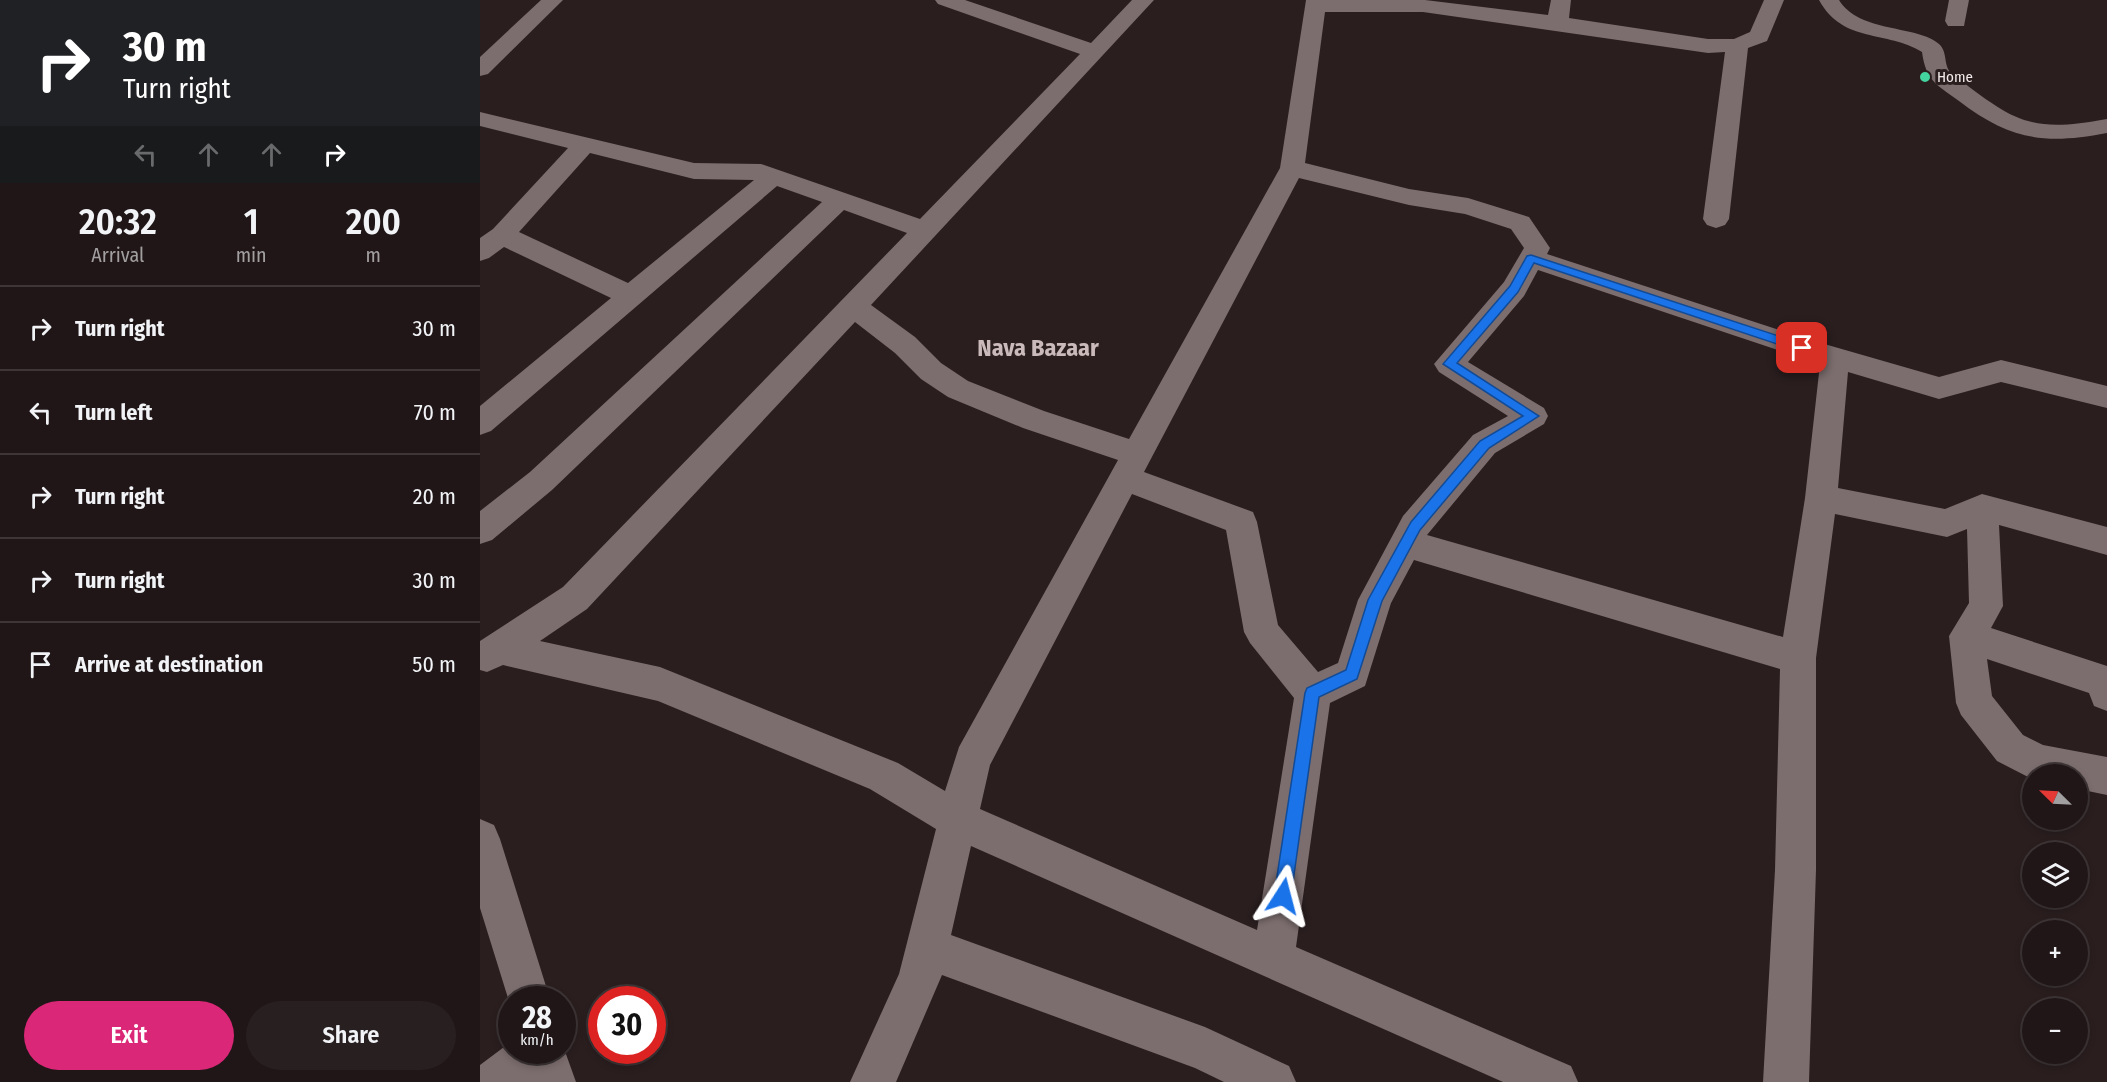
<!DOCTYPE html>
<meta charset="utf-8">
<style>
:root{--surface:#201617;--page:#281f20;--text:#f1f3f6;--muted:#a29fa1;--line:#3d3536;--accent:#db2777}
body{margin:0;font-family:"Fira Sans Condensed",sans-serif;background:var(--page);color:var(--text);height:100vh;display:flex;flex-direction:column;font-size:22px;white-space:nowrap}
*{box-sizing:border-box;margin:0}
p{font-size:20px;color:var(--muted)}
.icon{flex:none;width:33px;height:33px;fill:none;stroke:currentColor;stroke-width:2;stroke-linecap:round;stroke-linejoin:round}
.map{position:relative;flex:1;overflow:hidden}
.details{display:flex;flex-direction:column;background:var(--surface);width:480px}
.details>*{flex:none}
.banner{background:#202124;color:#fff;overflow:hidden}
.needle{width:39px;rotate:294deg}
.controls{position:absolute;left:1542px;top:764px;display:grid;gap:12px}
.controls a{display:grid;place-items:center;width:66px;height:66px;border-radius:50%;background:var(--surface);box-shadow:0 3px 9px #0003,0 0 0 2px var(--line);font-size:30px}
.speed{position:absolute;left:18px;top:986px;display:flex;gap:12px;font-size:30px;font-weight:700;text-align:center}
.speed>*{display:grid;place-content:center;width:78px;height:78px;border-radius:50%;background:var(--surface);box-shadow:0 3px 9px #0003,0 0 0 2px var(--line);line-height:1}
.speed small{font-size:15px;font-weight:400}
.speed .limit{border:9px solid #d22;background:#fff;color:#111}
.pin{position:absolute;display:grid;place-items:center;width:51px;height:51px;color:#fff;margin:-26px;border-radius:12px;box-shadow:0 3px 9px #0006}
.me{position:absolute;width:66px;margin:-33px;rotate:9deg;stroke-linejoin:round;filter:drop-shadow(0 0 4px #0008)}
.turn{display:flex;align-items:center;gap:21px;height:126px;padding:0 24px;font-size:27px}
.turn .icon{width:78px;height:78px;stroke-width:2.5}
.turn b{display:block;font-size:42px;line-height:51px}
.lanes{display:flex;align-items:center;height:57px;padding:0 24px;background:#0003;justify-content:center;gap:30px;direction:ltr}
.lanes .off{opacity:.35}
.eta{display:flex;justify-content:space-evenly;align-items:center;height:102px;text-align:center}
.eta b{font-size:36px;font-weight:600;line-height:42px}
.button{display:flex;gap:12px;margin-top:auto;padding:12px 24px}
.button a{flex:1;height:69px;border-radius:36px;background:var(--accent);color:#fff;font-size:24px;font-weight:600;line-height:69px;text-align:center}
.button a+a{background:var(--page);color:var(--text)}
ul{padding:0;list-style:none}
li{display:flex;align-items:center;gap:18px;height:84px;padding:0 24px;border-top:2px solid var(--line)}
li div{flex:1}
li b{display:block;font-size:22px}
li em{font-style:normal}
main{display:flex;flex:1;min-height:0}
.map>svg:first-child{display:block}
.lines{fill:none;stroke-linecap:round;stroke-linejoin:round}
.minor{fill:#7c6d6e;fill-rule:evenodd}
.route{fill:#1a73e8;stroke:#114b97;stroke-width:1.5}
.poi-dot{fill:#43d4a0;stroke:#2a1e1f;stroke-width:2}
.labels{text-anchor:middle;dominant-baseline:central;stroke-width:6;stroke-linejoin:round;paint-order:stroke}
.far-poi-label{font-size:15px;fill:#f3eaeb;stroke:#2a1e1f;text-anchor:start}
.district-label{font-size:24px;font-weight:bold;fill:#cababc;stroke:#2a1e1f}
</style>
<main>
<section class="details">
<div class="banner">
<div class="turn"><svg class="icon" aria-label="right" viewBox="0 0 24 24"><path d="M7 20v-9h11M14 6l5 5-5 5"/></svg><div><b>30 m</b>Turn right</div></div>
<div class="lanes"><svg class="icon off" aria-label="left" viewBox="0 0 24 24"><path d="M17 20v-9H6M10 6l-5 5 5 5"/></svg><svg class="icon off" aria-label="ahead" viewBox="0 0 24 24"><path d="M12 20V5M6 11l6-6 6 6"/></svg><svg class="icon off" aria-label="ahead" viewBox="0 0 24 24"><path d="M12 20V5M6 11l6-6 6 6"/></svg><svg class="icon" aria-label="right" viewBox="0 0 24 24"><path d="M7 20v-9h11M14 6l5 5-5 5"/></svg></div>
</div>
<div class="eta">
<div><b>20:32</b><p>Arrival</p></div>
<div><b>1</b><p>min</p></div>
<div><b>200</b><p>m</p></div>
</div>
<ul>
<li><svg class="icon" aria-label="right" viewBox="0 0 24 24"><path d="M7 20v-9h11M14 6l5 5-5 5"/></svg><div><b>Turn right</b></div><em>30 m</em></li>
<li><svg class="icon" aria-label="left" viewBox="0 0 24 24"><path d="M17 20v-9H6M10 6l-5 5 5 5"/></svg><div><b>Turn left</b></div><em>70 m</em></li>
<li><svg class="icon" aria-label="right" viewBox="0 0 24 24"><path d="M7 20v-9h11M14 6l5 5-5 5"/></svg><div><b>Turn right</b></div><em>20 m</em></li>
<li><svg class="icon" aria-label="right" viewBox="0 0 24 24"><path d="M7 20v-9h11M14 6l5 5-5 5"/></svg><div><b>Turn right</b></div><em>30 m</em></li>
<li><svg class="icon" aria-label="arrive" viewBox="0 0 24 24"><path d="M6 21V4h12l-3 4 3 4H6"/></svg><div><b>Arrive at destination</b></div><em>50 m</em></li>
</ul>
<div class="button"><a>Exit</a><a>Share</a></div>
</section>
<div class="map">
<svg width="1627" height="1082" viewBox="0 0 1627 1082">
<rect width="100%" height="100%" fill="#2a1e1f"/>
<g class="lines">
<g class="minor">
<path d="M61 0H83L8 74 0 76V57Z"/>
<path d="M455 0H485L611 43 652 0H674L391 305 435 337 461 363 488 381 564 411 649 439 800 168 826 0H945L1068 15 1071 0H1091L1089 18 1228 39H1254L1270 32 1284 0H1304L1287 41 1268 48 1249 219 1245 225 1236 228 1227 225 1223 219 1245 52 1228 53 943 12H845L825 163 929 189 988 198 1049 217 1070 248 1067 254 1327 339 1459 377 1521 360 1627 386V408L1521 382 1459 399 1368 372 1358 488 1465 509 1502 494 1627 527V555L1519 525 1523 606 1511 628 1627 666V711L1614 706 1609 693 1507 659 1512 696 1543 735 1563 745 1627 757V795L1598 789V774H1552V779L1517 761 1481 715 1476 703 1469 636 1489 603 1487 529 1467 537 1355 514 1336 658V870L1329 1082H1283L1295 870 1300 669 934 560 911 603 885 686 850 703 816 947 1091 1066 1098 1082H1023L491 846 471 935 725 1027 809 1066 816 1082H744L715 1068 462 975 416 1082H370L419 974 456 829 390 789 178 701 23 665 7 672 0 670V641L83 587 427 233 364 210 72 490 12 540 0 544V511L50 472 342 202 297 186 11 431 0 435V406L131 298 24 247 9 258 0 261V238L13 229 88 148 0 126V112L214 163 281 164 440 219 600 54 458 4ZM110 153 214 179 274 180 148 283 39 232ZM819 178 929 205 985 214 1031 229 1044 248 1024 282 954 364 959 372 1028 416 993 435 923 516 878 600 858 663 838 672 798 625 777 522 773 512 664 472ZM1058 270 1340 364 1325 498 1303 637 947 535 1015 453 1064 424 1068 416 1064 408 988 362 1044 296ZM375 322 415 353 441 379 468 397 543 428 638 460 479 747 465 791 418 763 180 667 60 641 107 609ZM652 494 746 530 764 632 770 643 814 698 777 930 500 809 510 765Z"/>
<path d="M1339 0H1359C1379 33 1438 25 1459 44 1468 52 1463 65 1471 73 1533 120 1547 134 1627 119V133C1565 145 1530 140 1479 101 1456 84 1446 81 1442 52 1407 30 1363 44 1339 0Z"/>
<path d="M1469 0H1489L1484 26H1468L1465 21Z"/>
<path d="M0 819 14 825 20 839 70 999H32V1011L0 908Z"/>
<path d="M32 1041V1050H82V1043L96 1082H0V1065Z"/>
</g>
</g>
<path class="route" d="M1051 255 1326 345 1328 348 1322 353 1318 351 1054 263 1038 292 977 363 1059 416 1009 448 940 530 902 601 877 679 839 697 811 896 809 902 803 904 797 902 794 896 825 693 827 688 866 670 888 600 931 522 1000 441 1043 416 963 364 1030 286 1047 256Z"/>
<circle class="poi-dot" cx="1445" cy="77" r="6"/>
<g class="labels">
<g class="far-poi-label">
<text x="1457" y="77">Home</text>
</g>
<g class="district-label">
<text x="558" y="348">Nava Bazaar</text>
</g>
</g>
</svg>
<div class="controls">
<a><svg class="needle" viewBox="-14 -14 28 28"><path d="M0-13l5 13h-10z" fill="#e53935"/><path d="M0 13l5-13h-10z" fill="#a29fa1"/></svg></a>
<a><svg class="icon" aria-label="layers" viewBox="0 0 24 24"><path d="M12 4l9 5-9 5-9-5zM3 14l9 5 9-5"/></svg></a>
<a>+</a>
<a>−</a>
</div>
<div class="speed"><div>28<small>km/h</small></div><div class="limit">30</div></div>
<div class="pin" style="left:1322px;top:348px;background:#d93025"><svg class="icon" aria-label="arrive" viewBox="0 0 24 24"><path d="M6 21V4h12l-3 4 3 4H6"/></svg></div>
<svg class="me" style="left:803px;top:896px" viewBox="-20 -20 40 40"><path d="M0-17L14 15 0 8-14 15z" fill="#1a73e8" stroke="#fff" stroke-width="4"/></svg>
</div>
</main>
